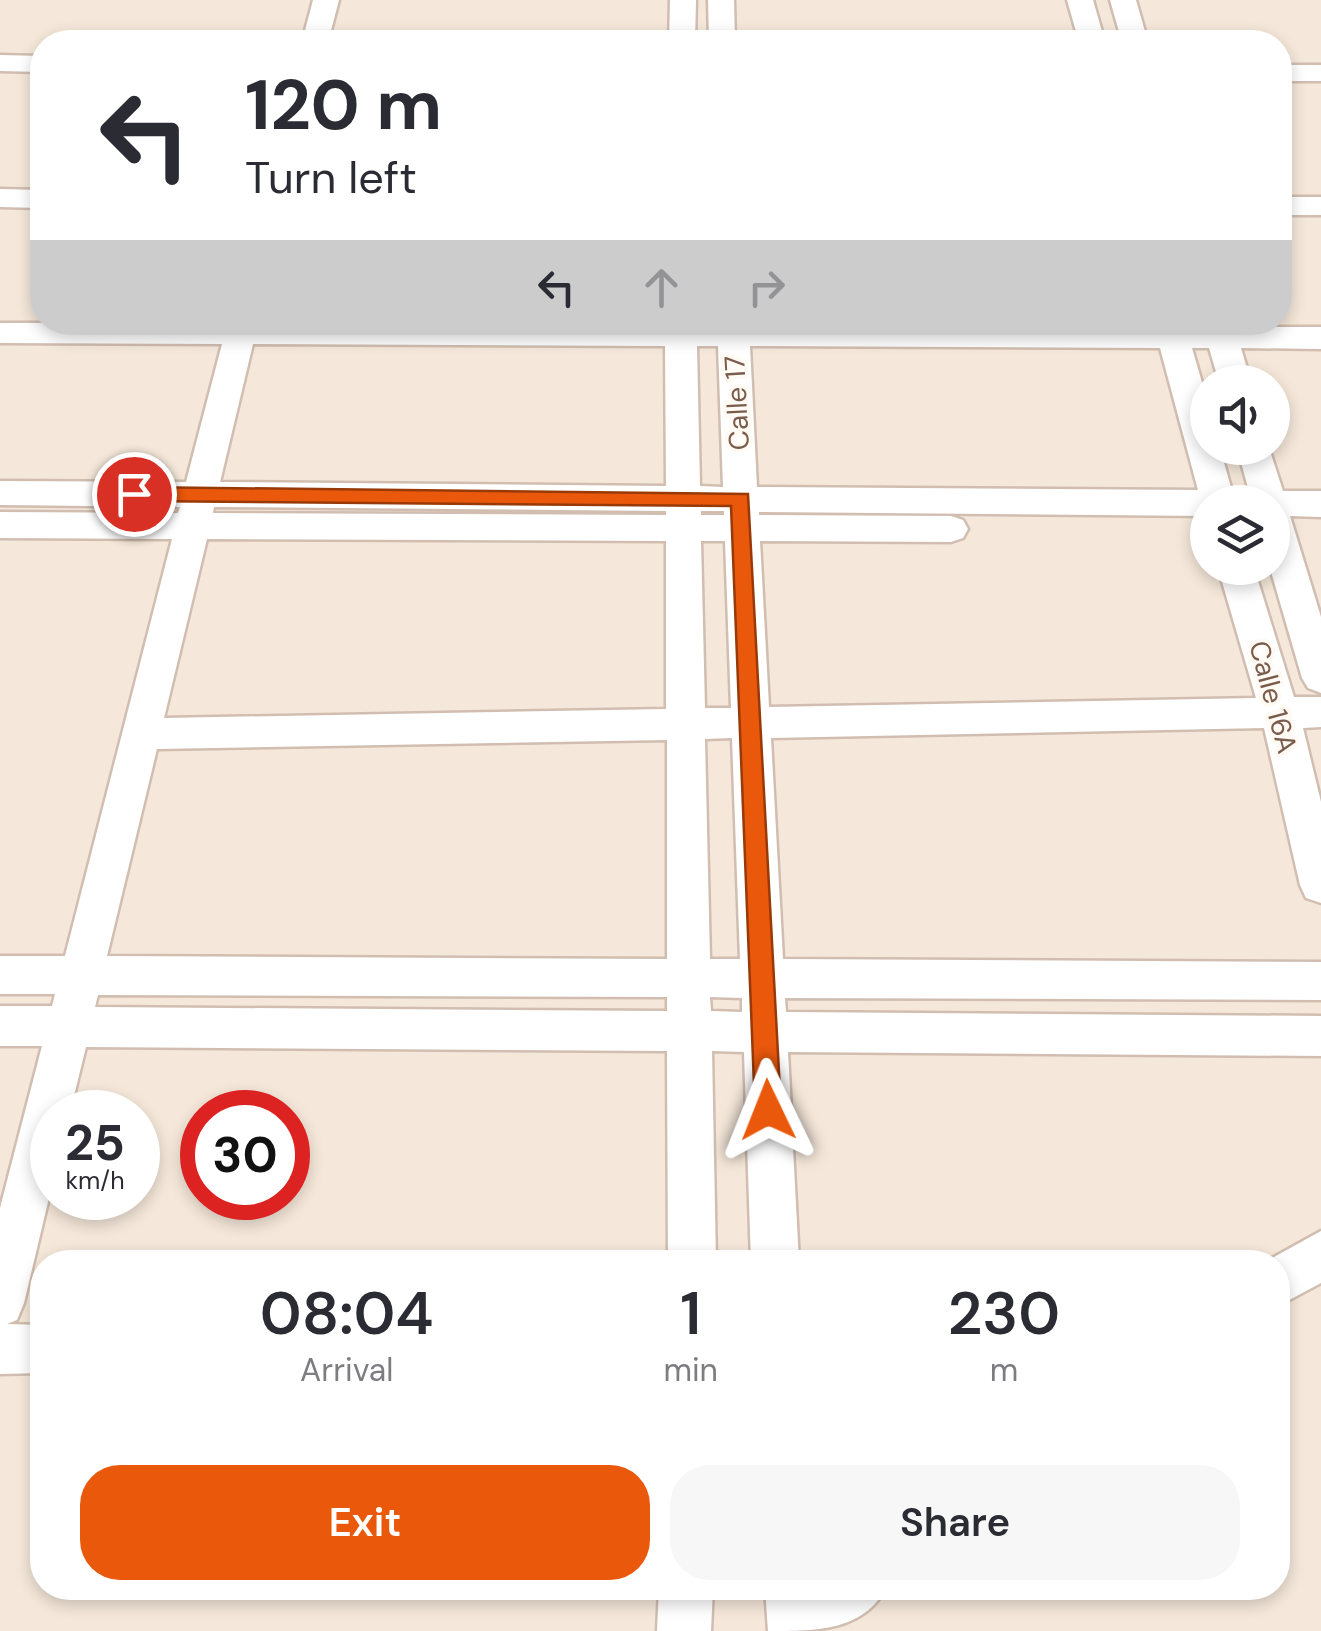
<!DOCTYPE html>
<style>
:root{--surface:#fff;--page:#f7f7f7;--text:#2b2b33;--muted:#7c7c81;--accent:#ea580c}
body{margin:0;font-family:"DM Sans",sans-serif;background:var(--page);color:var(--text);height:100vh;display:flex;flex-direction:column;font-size:38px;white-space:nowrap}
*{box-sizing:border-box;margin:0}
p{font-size:32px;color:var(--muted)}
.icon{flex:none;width:55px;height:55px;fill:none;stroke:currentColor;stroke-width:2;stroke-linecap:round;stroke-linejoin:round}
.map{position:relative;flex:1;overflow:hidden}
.drawer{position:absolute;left:30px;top:1250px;width:1260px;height:350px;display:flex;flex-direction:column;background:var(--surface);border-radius:40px;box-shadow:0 5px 15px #0003}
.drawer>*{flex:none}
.top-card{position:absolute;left:30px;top:30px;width:1262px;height:305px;border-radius:40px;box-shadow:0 5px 15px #0003;background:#fff;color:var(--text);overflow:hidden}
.buttons{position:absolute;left:1190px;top:365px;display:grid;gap:20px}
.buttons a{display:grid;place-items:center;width:100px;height:100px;border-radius:50%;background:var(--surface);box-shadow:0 5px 15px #0003;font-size:50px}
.speed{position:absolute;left:30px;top:1090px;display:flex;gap:20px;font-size:50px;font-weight:700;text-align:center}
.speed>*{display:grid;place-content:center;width:130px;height:130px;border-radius:50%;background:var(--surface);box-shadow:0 5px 15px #0003;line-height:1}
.speed small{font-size:25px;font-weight:400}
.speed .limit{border:15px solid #d22;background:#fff;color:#111}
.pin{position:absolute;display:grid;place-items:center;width:85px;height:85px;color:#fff;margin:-42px;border:5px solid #fff;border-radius:50%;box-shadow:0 2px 10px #0007}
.me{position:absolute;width:110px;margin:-55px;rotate:358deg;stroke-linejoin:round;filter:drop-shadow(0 0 8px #0008)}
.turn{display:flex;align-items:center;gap:35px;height:210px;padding:0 50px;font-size:45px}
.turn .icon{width:130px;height:130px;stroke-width:2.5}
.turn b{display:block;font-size:70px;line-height:85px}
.lanes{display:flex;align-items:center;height:95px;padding:0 50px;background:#0003;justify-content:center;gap:50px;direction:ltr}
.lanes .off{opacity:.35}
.eta{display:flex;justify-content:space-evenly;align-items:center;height:170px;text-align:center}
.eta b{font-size:60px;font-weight:600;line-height:70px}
.button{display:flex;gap:20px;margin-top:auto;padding:20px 50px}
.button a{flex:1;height:115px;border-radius:40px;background:var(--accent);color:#fff;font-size:40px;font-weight:600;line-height:115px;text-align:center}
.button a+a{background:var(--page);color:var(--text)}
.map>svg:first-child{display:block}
.residential{fill:#f5e8da;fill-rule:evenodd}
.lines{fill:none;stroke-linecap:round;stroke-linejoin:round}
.minor-casing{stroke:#d1beb0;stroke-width:5}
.minor{fill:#fff;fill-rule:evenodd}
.route{fill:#ea580c;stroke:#983908;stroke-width:2.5}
.labels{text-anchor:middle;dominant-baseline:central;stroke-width:8;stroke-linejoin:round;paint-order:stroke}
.street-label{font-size:28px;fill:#7a5c4d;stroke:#fffaf3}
</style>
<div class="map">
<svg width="1321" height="1631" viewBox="0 0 1321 1631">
<rect width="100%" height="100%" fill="#fdf6ec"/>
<path class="residential" d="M0 0H1321V1631H0ZM42 42H1280V322H42ZM1208 382H1272V448H1208ZM1208 502H1272V568H1208ZM52 1112H138V1198H52ZM202 1112H288V1198H202ZM42 1262H1278V1588H42Z"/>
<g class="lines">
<defs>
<g id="minor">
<path d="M313 0H339L328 42H302Z"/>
<path d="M670 0H696L695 42H669Z"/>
<path d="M708 0H734L735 42H709Z"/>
<path d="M1067 0H1093L1105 42H1079Z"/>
<path d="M1110 0H1136L1148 42H1122Z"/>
<path d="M0 55 42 56V72L0 71Z"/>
<rect x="1280" y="65" width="41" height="16"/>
<path d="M0 189 42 190V208L0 207Z"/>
<rect x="1280" y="197" width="41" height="18"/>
<path d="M665 322 1155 327 1153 322H1185L1186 327H1203L1201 322H1233L1234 327H1321V349L1241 348 1251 382H1219L1209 348H1192L1208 403V448H1220L1235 502H1208V516L759 512V515L951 516 963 520 968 529 963 538 951 542 760 541 769 707 1256 698 1218 568H1254L1294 697H1321V727L1303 728 1321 802V903L1306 898 1300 885 1264 728 771 738 783 959 1321 962V1000L785 998 786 1012 1321 1016V1056L788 1052 799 1262H751L744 1052 712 1051 716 1262H668L667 1051 86 1047 70 1112H52V1185L24 1303 17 1320 7 1324 42 1325V1373L0 1374V1208L42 1046H0V1006H52L55 994H0V956H65L172 539 0 538V512L178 513 180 507 0 505V481L186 482 222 344 0 343V323ZM253 344 665 346 666 486 220 482ZM697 346H718L723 487 700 486ZM750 346 1160 348 1198 490 757 487ZM214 507 666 511V515L213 513ZM701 511H724V515H701ZM207 539 666 541V709L164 718ZM701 541H725L731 708H705ZM732 738 740 959H710L705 739ZM667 740V959L107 956 157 749ZM98 995 667 997V1011L95 1007ZM710 997 742 998V1012L711 1011Z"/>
<path d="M1237 448H1269L1283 491H1321V517L1290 516 1321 617V693L1308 688 1302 678 1270 568 1272 502H1252Z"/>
<path d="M1321 1231V1283L1278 1306V1262H1265Z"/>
<path d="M659 1588H713L711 1631H657Z"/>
<path d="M765 1588H886C863 1631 817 1631 768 1631Z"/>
</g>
</defs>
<use href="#minor" class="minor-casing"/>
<use href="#minor" class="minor"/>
</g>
<path class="route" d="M134 487 748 494 781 1110 777 1118 768 1122 759 1118 755 1110 731 506 134 501 124 494Z"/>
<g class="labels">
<g class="street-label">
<text transform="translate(737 403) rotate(-93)">Calle 17</text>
<text transform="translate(1273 697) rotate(75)">Calle 16A</text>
</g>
</g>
</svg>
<div class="buttons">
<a><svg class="icon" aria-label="sound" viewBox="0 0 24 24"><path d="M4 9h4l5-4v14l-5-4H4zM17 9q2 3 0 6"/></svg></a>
<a><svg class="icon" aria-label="layers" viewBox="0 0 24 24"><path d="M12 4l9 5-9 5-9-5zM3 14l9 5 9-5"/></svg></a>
</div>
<div class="speed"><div>25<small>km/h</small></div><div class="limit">30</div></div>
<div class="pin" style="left:134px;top:494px;background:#d93025"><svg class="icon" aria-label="arrive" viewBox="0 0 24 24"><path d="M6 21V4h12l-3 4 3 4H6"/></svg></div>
<svg class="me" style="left:768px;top:1110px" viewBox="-20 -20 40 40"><path d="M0-17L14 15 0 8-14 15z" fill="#ea580c" stroke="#fff" stroke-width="4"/></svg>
<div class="top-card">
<div class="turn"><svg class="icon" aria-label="left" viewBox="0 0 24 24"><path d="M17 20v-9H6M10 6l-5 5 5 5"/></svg><div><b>120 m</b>Turn left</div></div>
<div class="lanes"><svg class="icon" aria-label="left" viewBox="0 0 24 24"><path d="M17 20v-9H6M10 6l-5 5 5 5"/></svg><svg class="icon off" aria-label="ahead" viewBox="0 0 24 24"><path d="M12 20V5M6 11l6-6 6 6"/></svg><svg class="icon off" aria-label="right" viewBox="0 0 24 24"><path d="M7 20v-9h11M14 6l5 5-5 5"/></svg></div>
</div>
<section class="drawer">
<div class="eta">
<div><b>08:04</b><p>Arrival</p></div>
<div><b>1</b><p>min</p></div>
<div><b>230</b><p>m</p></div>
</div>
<div class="button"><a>Exit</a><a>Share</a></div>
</section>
</div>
